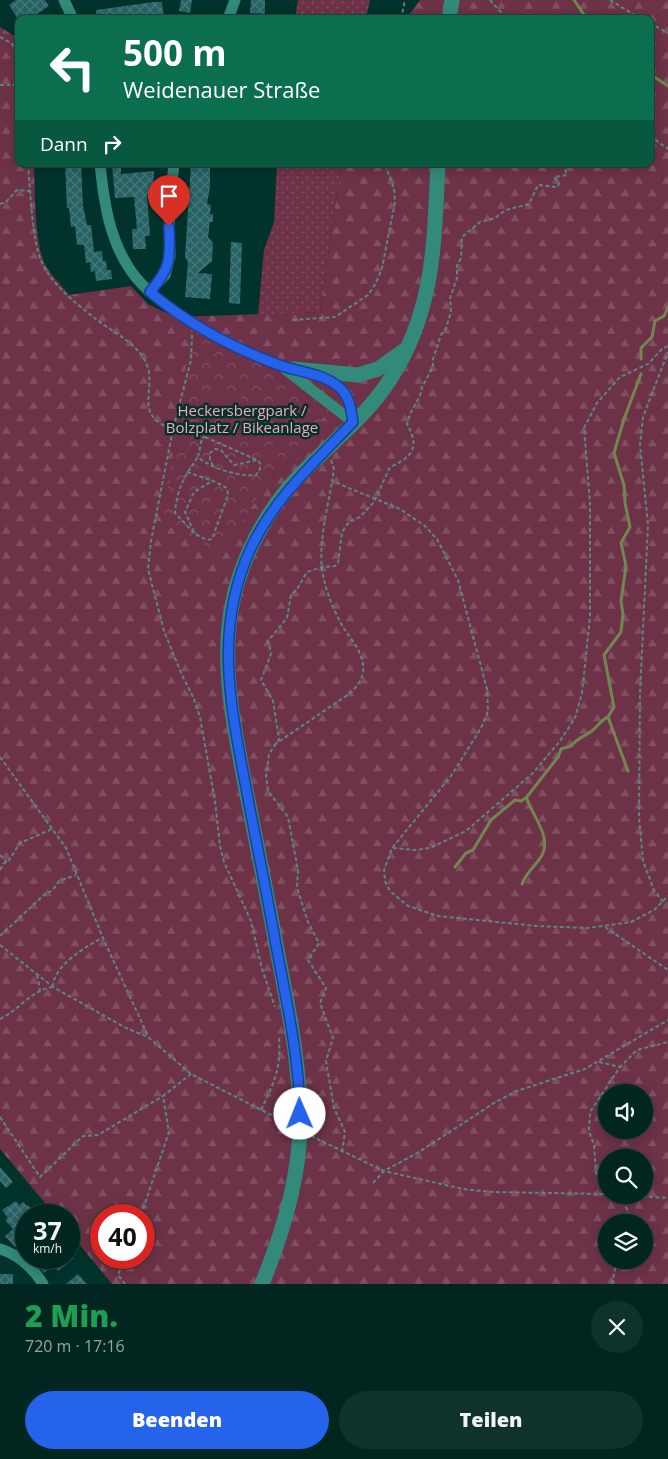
<!DOCTYPE html>
<html lang="de">
<meta charset="utf-8">
<style>
:root{--surface:#012620;--page:#0f322d;--text:#f1f3f6;--muted:#96a5a5;--line:#23433e;--accent:#2563eb}
body{margin:0;font-family:"Open Sans",sans-serif;background:var(--page);color:var(--text);height:100vh;display:flex;flex-direction:column;font-size:19px;white-space:nowrap}
*{box-sizing:border-box;margin:0}
p{font-size:16px;color:var(--muted)}
.icon{flex:none;width:28px;height:28px;fill:none;stroke:currentColor;stroke-width:2;stroke-linecap:round;stroke-linejoin:round}
.map{position:relative;height:1284px;overflow:hidden}
.drawer{display:flex;flex-direction:column;background:var(--surface);flex:1}
.drawer>*{flex:none}
.top-card{position:absolute;left:15px;top:15px;width:639px;height:152px;border-radius:10px;box-shadow:0 2px 12px #0003,0 0 0 1px var(--line);background:#0b6e4f;color:#fff;overflow:hidden}
.controls{position:absolute;left:598px;top:1084px;display:grid;gap:10px}
.controls a{display:grid;place-items:center;width:55px;height:55px;border-radius:50%;background:var(--surface);box-shadow:0 2px 12px #0003,0 0 0 1px var(--line);font-size:25px}
.speed{position:absolute;left:15px;top:1204px;display:flex;gap:10px;font-size:25px;font-weight:700;text-align:center}
.speed>*{display:grid;place-content:center;width:65px;height:65px;border-radius:50%;background:var(--surface);box-shadow:0 2px 12px #0003,0 0 0 1px var(--line);line-height:1}
.speed small{font-size:12px;font-weight:400}
.speed .limit{border:8px solid #d22;background:#fff;color:#111}
.pin{position:absolute;display:grid;place-items:center;width:42px;height:42px;color:#fff;margin:-51px -21px;border-radius:50% 50% 50% 0;rotate:-45deg;box-shadow:0 0 5px #0007}
.pin .icon{rotate:45deg}
.me{position:absolute;width:55px;margin:-28px;rotate:359deg;stroke-linejoin:round;filter:drop-shadow(0 0 4px #0008)}
.turn{display:flex;align-items:center;gap:18px;height:105px;padding:0 25px;font-size:22px}
.turn .icon{width:65px;height:65px;stroke-width:2.5}
.turn b{display:block;font-size:35px;line-height:42px}
.then{display:flex;align-items:center;height:48px;padding:0 25px;background:#0003;gap:10px;font-size:19px}
.round{display:grid;place-items:center;flex:none;width:52px;height:52px;border-radius:26px;background:var(--page)}
.headline{display:flex;align-items:center;justify-content:space-between;height:85px;padding:0 25px}
h1{font-size:30px;font-weight:800;line-height:38px;color:#1e9e55}
.cta{display:flex;gap:10px;margin-top:auto;padding:10px 25px}
.cta a{flex:1;height:58px;border-radius:30px;background:var(--accent);color:#fff;font-size:20px;font-weight:800;line-height:58px;text-align:center}
.cta a+a{background:var(--page);color:var(--text)}
.map>svg:first-child{display:block}
.grass{fill:url(#grass-dots)}
.forest{fill:url(#forest-firs);fill-rule:evenodd}
.park{fill:url(#park-crowns)}
.pitch{fill:#6d3247}
.lines{fill:none;stroke-linecap:round;stroke-linejoin:round}
.stream{stroke:#72874f;stroke-width:3}
.building{fill:url(#building-cross-hatch)}
.path{stroke:#5b877f;stroke-width:2;stroke-dasharray:4 2.5;stroke-linecap:butt}
.street{stroke:#33897a;stroke-width:11}
.secondary{stroke:#33897a;stroke-width:15}
.route-casing{stroke:#184099;stroke-width:12}
.route{stroke:#2563eb;stroke-width:9}
.labels{text-anchor:middle;dominant-baseline:central;stroke-width:5;stroke-linejoin:round;paint-order:stroke}
.park-label{font-size:15px;fill:#f7a3bd;stroke:#01322b}
</style>
<div class="map">
<svg width="668" height="1284" viewBox="0 0 668 1284">
<defs>
<pattern id="grass-dots" width="8" height="8" patternUnits="userSpaceOnUse" patternTransform="scale(1.25)"><rect width="8" height="8" fill="#6d3247"/><path d="M2 2h.1M6 6h.1" fill="none" stroke="#805061" stroke-width="1.8" stroke-linecap="round"/></pattern>
<pattern id="forest-firs" width="22" height="20" patternUnits="userSpaceOnUse" patternTransform="scale(1.25)"><rect width="22" height="20" fill="#6d3247"/><path d="M5 1l3.5 6h-7zM16 11l3.5 6h-7z" fill="#805061"/></pattern>
<pattern id="park-crowns" width="20" height="18" patternUnits="userSpaceOnUse" patternTransform="scale(1.25)"><rect width="20" height="18" fill="#6d3247"/><path d="M2 6a3 3 0 1 1 6 0M12 15a3 3 0 1 1 6 0" fill="none" stroke="#805061"/></pattern>
<pattern id="building-cross-hatch" width="8" height="8" patternUnits="userSpaceOnUse" patternTransform="scale(1.25)"><rect width="8" height="8" fill="#286265"/><path d="M0 0l8 8M0 8l8-8" fill="none" stroke="#45787a"/></pattern>
</defs>
<rect width="100%" height="100%" fill="#01322b"/>
<g class="grass">
<path d="M298 0H370L366 19H295Z"/>
<path d="M277 164H341L320 312 258 315 264 250 274 222Z"/>
</g>
<path class="forest" d="M420 0H668V1284H112L69 1232V1215H55L0 1149V27L19 39V164H34C35 189 34 247 47 268 53 277 62 286 69 295L131 286 148 304 175 317 320 312 341 164H650V19H406ZM300 451 273 476 163 522ZM606 1092H644V1130H606ZM606 1158H644V1195H606ZM101 1215H144V1258H101ZM606 1222H644V1260H606Z"/>
<path class="park" d="M192 323 263 358 332 406 300 451 273 476 220 553 163 523Z"/>
<path class="pitch" d="M217 387 265 410 254 432 206 409Z"/>
<g class="lines">
<g class="stream">
<path d="M574 0 587 19"/>
<path d="M650 74 668 86"/>
<path d="M641 359V348L652 337 655 321 664 316 668 307"/>
<path d="M628 771 608 717 614 707 604 655 621 632 623 614 621 601 626 566 621 543 630 527 625 503 624 485 614 453 624 419 641 374"/>
<path d="M455 867 466 853 473 850 491 820 515 800 521 801 526 798 558 757 561 749 571 746C577 738 586 736 593 730 599 725 601 720 608 717"/>
<path d="M522 884C526 872 536 866 542 855 552 837 532 815 527 799"/>
</g>
</g>
<g class="building">
<path d="M16 0H45L49 6 29 19H18L9 5Z"/>
<path d="M181 0H192L190 13 179 11Z"/>
<path d="M251 0H265V14L250 13Z"/>
<path d="M154 2H162L164 19H97L96 10Z"/>
<path d="M65 164H81L83 206 87 225H91L94 252 102 251 103 261H106L107 270H111L112 279 96 281 95 271 91 272 90 262 86 263 84 245H77L75 226 71 227 69 208H67Z"/>
<path d="M112 164H121V174L154 171 153 194 147 195 150 236H145L146 249H133L132 229H137L134 197 115 198Z"/>
<path d="M191 164H210V187L207 204 211 205 210 214H213V222H210L208 237 213 243 212 261 198 273 212 274 210 299 185 297 188 262 185 257Z"/>
<path d="M231 242 242 243 240 304 229 303Z"/>
<path d="M0 1167 13 1182 6 1188 0 1181Z"/>
<path d="M16 1201 19 1205 23 1202 27 1206 28 1205 37 1215H26V1238L15 1247 5 1236 13 1229 5 1220 8 1218 2 1210Z"/>
<path d="M47 1258H74L58 1271 53 1265 44 1273 38 1265Z"/>
<rect x="0" y="1274" width="13" height="10"/>
<path d="M78 1274 87 1284H66Z"/>
</g>
<g class="lines">
<g class="path">
<path d="M490 0 507 19"/>
<path d="M610 0 641 19"/>
<path d="M401 19 405 0"/>
<path d="M650 23 668 33"/>
<path d="M0 37 11 43 19 53"/>
<path d="M0 85H19"/>
<path d="M650 136 668 149"/>
<path d="M28 164C30 189 32 232 39 255 48 283 76 303 97 320 113 332 134 342 144 359 161 386 129 415 173 429"/>
<path d="M0 204 6 202 17 190 30 191"/>
<path d="M293 320 335 317 368 295 376 283 382 268 395 202 394 189 385 164"/>
<path d="M192 335 191 360 173 429 151 541 148 569 164 631 182 675 194 699 200 717 215 801 220 846 224 862 251 921 262 969 275 1007"/>
<path d="M205 437 257 460 260 463V469L256 475C239 477 210 468 198 457L202 438Z"/>
<path d="M331 460 334 469 332 481 400 509 425 526 437 539 458 580 487 689 488 711 481 728 451 776 392 848 384 870 385 881 390 891 408 906 438 916 537 926 588 928 631 922 654 910 668 896"/>
<path d="M213 466 210 460V453L215 449 221 450 234 465 257 460"/>
<path d="M187 472 213 481 227 488 228 495 212 539 207 540 195 534 175 513C177 488 184 477 198 457"/>
<path d="M194 532 185 512 194 492 212 481"/>
<path d="M274 745 349 694C358 686 365 677 363 664 361 650 350 638 343 627 333 609 325 590 322 569 319 541 327 510 332 482"/>
<path d="M0 757 66 848 103 938 148 1036"/>
<path d="M393 848 414 850 430 848 466 831 533 773 560 741 575 718 582 693 590 617V503L584 428 597 403 620 377 648 364 662 349 668 346"/>
<path d="M0 855 7 862"/>
<path d="M0 870 4 863 8 862 20 843 52 829"/>
<path d="M663 902 654 890 643 861 639 817 640 693 648 525 640 445 643 417 668 352"/>
<path d="M605 927 668 970"/>
<path d="M0 936 46 893 52 891 59 881 76 875"/>
<path d="M0 945 53 987 126 1028 148 1037 191 1074 287 1123"/>
<path d="M37 975 40 990"/>
<path d="M53 987C53 966 85 947 102 938"/>
<path d="M0 1019C19 1010 31 990 53 987"/>
<path d="M599 1062 620 1067"/>
<path d="M261 1110C275 1080 281 1070 279 1036"/>
<path d="M0 1117 40 1177 83 1136 98 1135 163 1096"/>
<path d="M311 1136 384 1171 463 1189 492 1192 606 1194"/>
<path d="M342 1152 345 1132 334 1108 326 1061 333 1038 320 1003 326 988 308 960 319 943 308 922 297 888 298 870 288 817 268 791 266 776 269 754 279 739 273 701 261 680 271 654 268 641 287 618 291 595 297 589 307 572 322 567 335 566 338 563 342 532 349 522 360 517 374 502 390 467C413 457 420 447 407 424L410 414 420 396 422 387 433 367V359L441 335 446 328 451 312 450 298 457 278V266L461 258 462 237 480 222 495 218 506 210 529 204 538 185 557 187 559 184 554 177 567 175 563 164"/>
<path d="M373 1183 384 1171 419 1152 494 1103 517 1091 585 1069 668 1020"/>
<path d="M606 1192 596 1173 594 1145 589 1131 590 1112 620 1067 637 1050 668 1042"/>
<path d="M620 1195 628 1211V1222"/>
<path d="M623 1195 668 1198"/>
<path d="M141 1215 169 1132 163 1096 191 1074"/>
<path d="M125 1258 118 1275 125 1284"/>
<path d="M612 1284 617 1260"/>
</g>
<g class="street">
<path d="M64 0 73 19"/>
<path d="M228 19 235 0"/>
<path d="M100 164C104 202 109 239 131 271 158 310 236 350 280 365 299 372 324 374 340 388 350 397 351 410 353 422"/>
<path d="M149 292 165 275 170 256 169 210 174 164"/>
<path d="M285 369 353 422"/>
<path d="M0 1249C19 1255 33 1268 43 1284"/>
</g>
<g class="secondary">
<path d="M449 19 452 0"/>
<path d="M293 369 358 375 378 369 403 351"/>
<path d="M262 1284C282 1235 299 1181 300 1127 301 1069 289 1012 278 955 268 900 257 845 246 790 235 730 221 672 231 611 239 561 266 510 301 474 331 443 368 415 391 378 435 309 434 242 438 164"/>
</g>
</g>
<g class="lines">
<defs>
<path id="route" d="M169 226C170 258 172 266 150 292 187 323 233 348 279 365 298 372 324 373 340 388 350 397 351 410 353 422 315 462 275 497 251 548 211 634 233 715 249 804 259 855 269 905 278 956 288 1008 299 1060 300 1114"/>
</defs>
<use href="#route" class="route-casing"/>
<use href="#route" class="route"/>
</g>
<g class="labels">
<g class="park-label">
<text x="242" y="410">Heckersbergpark /<tspan x="242" dy="17">Bolzplatz / Bikeanlage</tspan></text>
</g>
</g>
</svg>
<div class="controls">
<a><svg class="icon" aria-label="sound" viewBox="0 0 24 24"><path d="M4 9h4l5-4v14l-5-4H4zM17 9q2 3 0 6"/></svg></a>
<a><svg class="icon" aria-label="search" viewBox="0 0 24 24"><circle cx="10" cy="10" r="6"/><path d="M15 15l6 6"/></svg></a>
<a><svg class="icon" aria-label="layers" viewBox="0 0 24 24"><path d="M12 4l9 5-9 5-9-5zM3 14l9 5 9-5"/></svg></a>
</div>
<div class="speed"><div>37<small>km/h</small></div><div class="limit">40</div></div>
<div class="pin" style="left:169px;top:226px;background:#d93025"><svg class="icon" aria-label="arrive" viewBox="0 0 24 24"><path d="M6 21V4h12l-3 4 3 4H6"/></svg></div>
<svg class="me" style="left:300px;top:1114px" viewBox="-20 -20 40 40"><circle r="19" fill="#fff"/><path d="M0-13L10 11 0 6-10 11z" fill="#2563eb"/></svg>
<div class="top-card">
<div class="turn"><svg class="icon" aria-label="left" viewBox="0 0 24 24"><path d="M17 20v-9H6M10 6l-5 5 5 5"/></svg><div><b>500 m</b>Weidenauer Straße</div></div>
<div class="then">Dann<svg class="icon" aria-label="right" viewBox="0 0 24 24"><path d="M7 20v-9h11M14 6l5 5-5 5"/></svg></div>
</div>
</div>
<section class="drawer">
<div class="headline"><div><h1>2 Min.</h1><p>720 m · 17:16</p></div><a class="round"><svg class="icon" aria-label="close" viewBox="0 0 24 24"><path d="M6 6l12 12M18 6L6 18"/></svg></a></div>
<div class="cta"><a>Beenden</a><a>Teilen</a></div>
</section>
